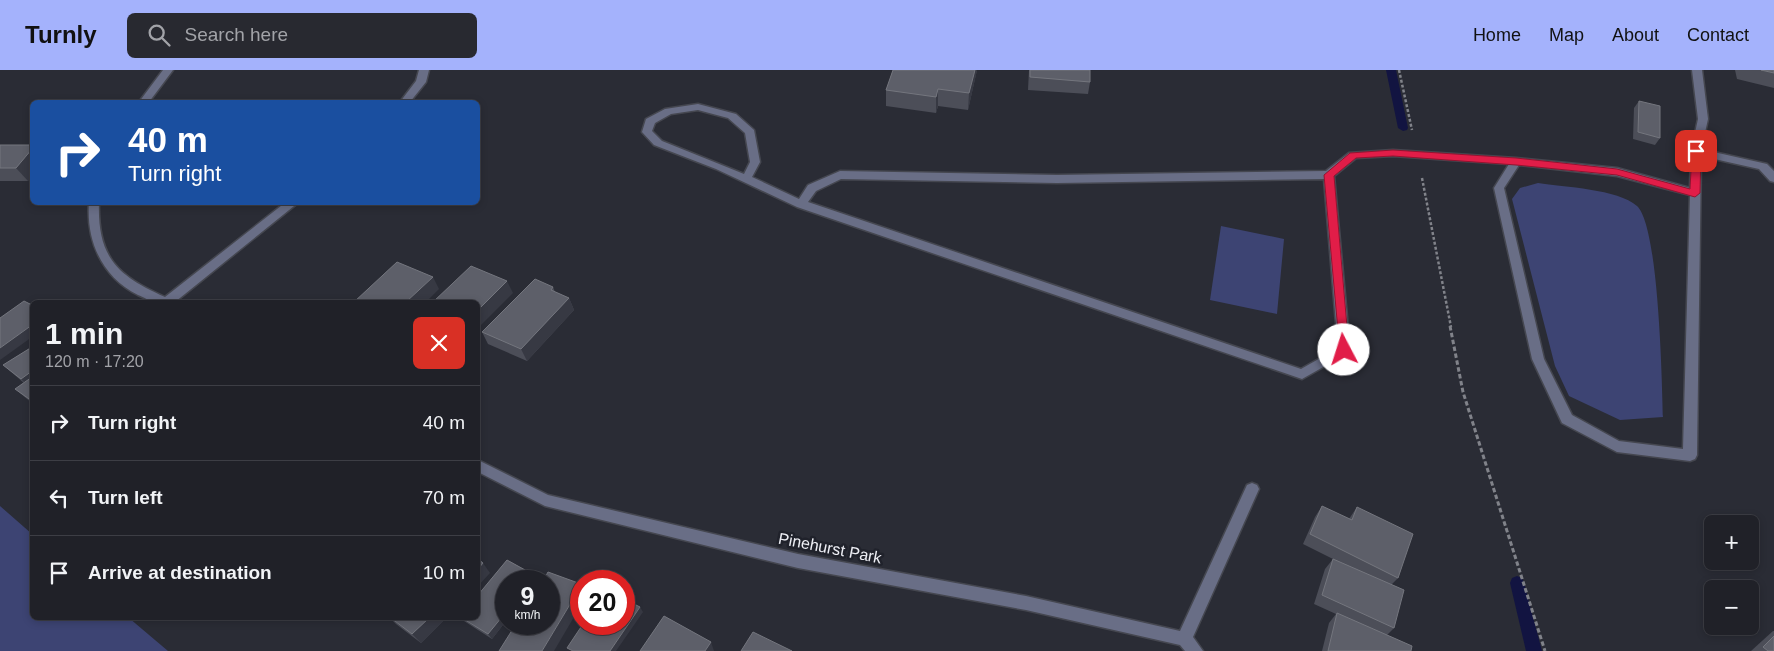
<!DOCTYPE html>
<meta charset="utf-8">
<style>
:root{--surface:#202128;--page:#282930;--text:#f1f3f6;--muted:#a2a3a8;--line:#3d3e45;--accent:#a4b2fc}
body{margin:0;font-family:Arial,sans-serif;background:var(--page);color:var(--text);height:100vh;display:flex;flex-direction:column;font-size:19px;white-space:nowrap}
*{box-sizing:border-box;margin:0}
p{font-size:16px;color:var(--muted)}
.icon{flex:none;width:28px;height:28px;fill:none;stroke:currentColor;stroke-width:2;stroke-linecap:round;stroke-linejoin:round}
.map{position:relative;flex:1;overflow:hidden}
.details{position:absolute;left:30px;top:230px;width:450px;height:320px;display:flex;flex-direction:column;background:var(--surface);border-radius:8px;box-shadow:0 2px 8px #0003,0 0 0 1px var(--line)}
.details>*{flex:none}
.banner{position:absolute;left:30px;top:30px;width:450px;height:105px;border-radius:8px;box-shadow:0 2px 8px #0003,0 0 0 1px var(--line);background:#1a4fa0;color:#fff;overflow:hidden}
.fabs{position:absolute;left:1704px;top:445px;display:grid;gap:10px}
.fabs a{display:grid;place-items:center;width:55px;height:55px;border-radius:8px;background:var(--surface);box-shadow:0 2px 8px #0003,0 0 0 1px var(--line);font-size:25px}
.speed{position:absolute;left:495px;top:500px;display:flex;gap:10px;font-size:25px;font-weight:700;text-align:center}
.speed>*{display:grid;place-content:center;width:65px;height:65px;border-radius:50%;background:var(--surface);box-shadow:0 2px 8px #0003,0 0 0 1px var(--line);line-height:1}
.speed small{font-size:12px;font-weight:400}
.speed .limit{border:8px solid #d22;background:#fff;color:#111}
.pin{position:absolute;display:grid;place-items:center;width:42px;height:42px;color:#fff;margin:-21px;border-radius:10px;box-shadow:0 2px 8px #0006}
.me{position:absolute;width:55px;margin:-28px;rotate:355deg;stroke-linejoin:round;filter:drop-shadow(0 0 4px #0008)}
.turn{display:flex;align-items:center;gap:18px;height:105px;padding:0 15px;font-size:22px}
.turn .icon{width:65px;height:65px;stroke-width:2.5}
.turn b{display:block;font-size:35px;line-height:42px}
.round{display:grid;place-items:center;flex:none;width:52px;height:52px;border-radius:8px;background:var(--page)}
.summary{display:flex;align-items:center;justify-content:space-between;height:85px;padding:0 15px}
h1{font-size:30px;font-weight:700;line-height:38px}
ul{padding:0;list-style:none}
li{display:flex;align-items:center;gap:15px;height:75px;padding:0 15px;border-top:1px solid var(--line)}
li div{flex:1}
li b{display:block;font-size:19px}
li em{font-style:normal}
header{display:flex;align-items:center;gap:30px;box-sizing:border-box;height:70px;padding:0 25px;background:var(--accent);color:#111}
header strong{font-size:24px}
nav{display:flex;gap:28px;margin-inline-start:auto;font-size:18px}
.search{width:350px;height:45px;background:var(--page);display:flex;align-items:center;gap:12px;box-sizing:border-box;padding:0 18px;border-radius:8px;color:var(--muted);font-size:19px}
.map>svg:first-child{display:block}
.green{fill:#3d4473}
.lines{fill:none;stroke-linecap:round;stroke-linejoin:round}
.stream{fill:#121441;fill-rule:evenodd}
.service-casing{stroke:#454750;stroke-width:3}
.minor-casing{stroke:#454750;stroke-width:3}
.path-far1{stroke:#81838a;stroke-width:2.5;stroke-dasharray:3 2;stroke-linecap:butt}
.path{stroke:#81838a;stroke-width:3;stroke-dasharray:4.5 2.5;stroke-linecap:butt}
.service{fill:#696e86;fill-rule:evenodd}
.minor{fill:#696e86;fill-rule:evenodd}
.wall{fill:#4c4e58}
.shaded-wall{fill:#373943}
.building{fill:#5d5f69;stroke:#74767e}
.route{fill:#e11d48;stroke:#92132f}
.labels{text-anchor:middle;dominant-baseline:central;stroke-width:5;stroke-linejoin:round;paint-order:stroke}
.street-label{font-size:16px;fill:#edeef4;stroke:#20222b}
</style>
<header>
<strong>Turnly</strong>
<div class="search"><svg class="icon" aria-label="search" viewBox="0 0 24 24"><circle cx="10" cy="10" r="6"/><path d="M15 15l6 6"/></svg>Search here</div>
<nav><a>Home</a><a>Map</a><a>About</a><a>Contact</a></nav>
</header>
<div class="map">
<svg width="1774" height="581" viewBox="0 0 1774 581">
<rect width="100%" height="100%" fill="#2a2c35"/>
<g class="green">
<path d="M1538 113C1564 117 1618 119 1637 136 1659 156 1662 312 1663 347L1620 350 1569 326 1555 296 1512 129 1520 118Z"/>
<path d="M1221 156 1284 169 1277 244 1210 230Z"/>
<path d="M0 436 32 464V548H129L168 581H0Z"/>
</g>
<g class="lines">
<g class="stream">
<path d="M1386 0H1396L1408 58 1407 60 1403 61 1398 58Z"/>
<path d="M1517 506 1522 508 1524 513 1542 581H1526L1510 513 1512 508Z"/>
</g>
<defs>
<g id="service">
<path d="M419 0H429L426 12 410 32H400L416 11Z"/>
<path d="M698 34 736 44 754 60 760 92 752 107 799 129 808 115 840 101 1057 105 1326 101 1349 83 1393 80 1516 88 1617 98 1690 118 1691 81 1696 78 1767 94 1774 101V112L1770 111 1759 99 1701 86 1697 385 1695 389 1690 391 1617 382 1562 353 1532 289 1494 118 1509 94 1393 86 1356 88 1334 106 1350 280 1348 283 1302 309 797 137 716 99 654 75 642 62 646 49 665 39ZM698 40 728 48 745 63 750 92 744 104 662 71 652 61 655 53 671 44ZM1519 95 1617 106 1690 125 1683 379 1619 371 1572 345 1544 289 1504 118ZM841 109 1057 113 1324 109 1338 278 1301 299 808 132 816 121Z"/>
</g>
<g id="minor">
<path d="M163 0H173L149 32H139Z"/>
<path d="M1692 0H1702L1708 49 1701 81 1696 84 1691 81 1698 49Z"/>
<path d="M89 132H99C97 188 118 206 165 227L286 132H299L175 232C169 232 161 234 155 232 150 231 143 227 138 225 102 207 86 171 89 132Z"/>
<path d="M478 390 548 425 798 484 1026 526 1180 561 1247 415 1252 413 1257 415 1259 419 1193 567 1203 581H1185L1180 575 1026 540 798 498 545 436 478 402Z"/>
</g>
</defs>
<use href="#service" class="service-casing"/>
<use href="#minor" class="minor-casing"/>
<g class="path-far1">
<path d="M1399 0 1412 60"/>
<path d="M1422 108 1451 257"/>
</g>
<path class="path" d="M1450 256 1463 322 1545 581"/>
<use href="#service" class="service"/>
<use href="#minor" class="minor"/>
</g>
<g class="wall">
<path d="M893 0H977L968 40 938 36 936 43 886 36V20Z"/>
<path d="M1029 0H1090V12L1088 24 1028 20Z"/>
<path d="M1735 0H1774V18L1737 9Z"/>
<path d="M1639 31 1660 68 1655 75 1633 69 1634 38Z"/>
<path d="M0 75H32V105L28 111H0Z"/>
<path d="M553 217 555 222 569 228 574 240 527 291 488 274 482 262Z"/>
<path d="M32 277V333L15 319 24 313 3 295Z"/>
<path d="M1322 436 1349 449 1357 437 1398 508 1392 514 1394 558 1387 565 1411 581H1322L1329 553 1336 544 1314 534 1325 499 1333 489 1303 474 1315 447Z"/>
<path d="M507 490 536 506 539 511H506V551L492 569 464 551 461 548H478V525Z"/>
<path d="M390 548H446L421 573 396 554Z"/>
<path d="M1773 561H1774V581H1751Z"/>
</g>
<g class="shaded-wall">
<path d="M975 0H977L968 40 969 23Z"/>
<path d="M938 19V36L936 43V27Z"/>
<path d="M32 79V105L28 111 16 98Z"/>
<path d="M433 207 439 219 426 232H406Z"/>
<path d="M507 211 513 223 478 258V240Z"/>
<path d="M569 228 574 240 527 291 521 279Z"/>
<path d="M32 255V267L0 290V278Z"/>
<path d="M32 301V313L28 316 21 309Z"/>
<path d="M483 493 490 503 478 516V499Z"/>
<path d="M536 506 539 511H531Z"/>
<path d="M581 516V535L554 581H542Z"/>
<path d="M640 537 643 542 616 581H610Z"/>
<path d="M506 542V551L492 569 488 564Z"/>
<path d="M429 548H446L421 573 412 564Z"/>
<path d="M711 572 714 581H705Z"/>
</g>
<g class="building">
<path d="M893 0H975L969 23 938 19 936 27 886 20Z"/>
<path d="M1030 0H1090V12L1030 7Z"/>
<path d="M1761 0H1774V3Z"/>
<path d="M1639 31 1660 36V68L1638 62Z"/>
<path d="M0 75H32V79L16 98H0Z"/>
<path d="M397 192 433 207 406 232H354Z"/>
<path d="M471 196 507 211 478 240V232H433Z"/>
<path d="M535 209 553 217 551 220 569 228 521 279 482 262Z"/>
<path d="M24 231 32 235V255L0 278V248Z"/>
<path d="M32 277V301L21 309 3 295Z"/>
<path d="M32 307V331L15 319Z"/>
<path d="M1322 436 1352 450 1357 437 1413 464 1398 508 1310 464Z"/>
<path d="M478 489 483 493 478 499Z"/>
<path d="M1333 489 1404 520 1394 558 1322 525Z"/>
<path d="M507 490 536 506 531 511H506V542L488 564 462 548H478V525Z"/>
<path d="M548 502 581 514V516L542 581H499L516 554H549V511H543Z"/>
<path d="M624 529 640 537 610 581H573L567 578 583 554H624Z"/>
<path d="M1337 543 1412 576 1411 581H1328Z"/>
<path d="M664 546 711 572 705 581H640Z"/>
<path d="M391 548H429L412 564Z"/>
<path d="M753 562 792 581H741Z"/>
<path d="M1774 566V581H1768L1763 577Z"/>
</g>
<path class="route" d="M1696 78 1701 81 1700 123 1695 127 1617 105 1516 95 1393 86 1356 88 1334 106 1349 280 1344 284 1340 283 1324 105 1350 83 1393 80 1516 88 1617 99 1690 119 1692 81Z"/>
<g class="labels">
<g class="street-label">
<text transform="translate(830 478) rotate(11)">Pinehurst Park</text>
</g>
</g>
</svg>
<div class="fabs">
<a>+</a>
<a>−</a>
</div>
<div class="speed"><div>9<small>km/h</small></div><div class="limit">20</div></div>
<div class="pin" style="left:1696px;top:81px;background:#d93025"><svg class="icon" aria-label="arrive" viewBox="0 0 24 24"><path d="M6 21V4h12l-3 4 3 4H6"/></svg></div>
<svg class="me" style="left:1344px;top:280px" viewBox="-20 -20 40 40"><circle r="19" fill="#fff"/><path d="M0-13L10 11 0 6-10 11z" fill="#e11d48"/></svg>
<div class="banner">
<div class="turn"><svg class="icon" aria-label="right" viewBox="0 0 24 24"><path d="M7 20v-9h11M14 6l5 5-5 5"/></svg><div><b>40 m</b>Turn right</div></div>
</div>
<section class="details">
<div class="summary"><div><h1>1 min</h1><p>120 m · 17:20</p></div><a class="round" style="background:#d93025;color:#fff"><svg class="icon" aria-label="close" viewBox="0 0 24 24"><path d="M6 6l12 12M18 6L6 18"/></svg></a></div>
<ul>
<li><svg class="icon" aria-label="right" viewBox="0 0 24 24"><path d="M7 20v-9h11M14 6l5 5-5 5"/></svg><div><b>Turn right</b></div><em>40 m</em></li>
<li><svg class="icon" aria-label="left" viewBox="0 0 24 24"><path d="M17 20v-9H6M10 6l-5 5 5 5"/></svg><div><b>Turn left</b></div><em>70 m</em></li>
<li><svg class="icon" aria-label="arrive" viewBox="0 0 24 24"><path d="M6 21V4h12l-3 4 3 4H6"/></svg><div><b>Arrive at destination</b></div><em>10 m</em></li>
</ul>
</section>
</div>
